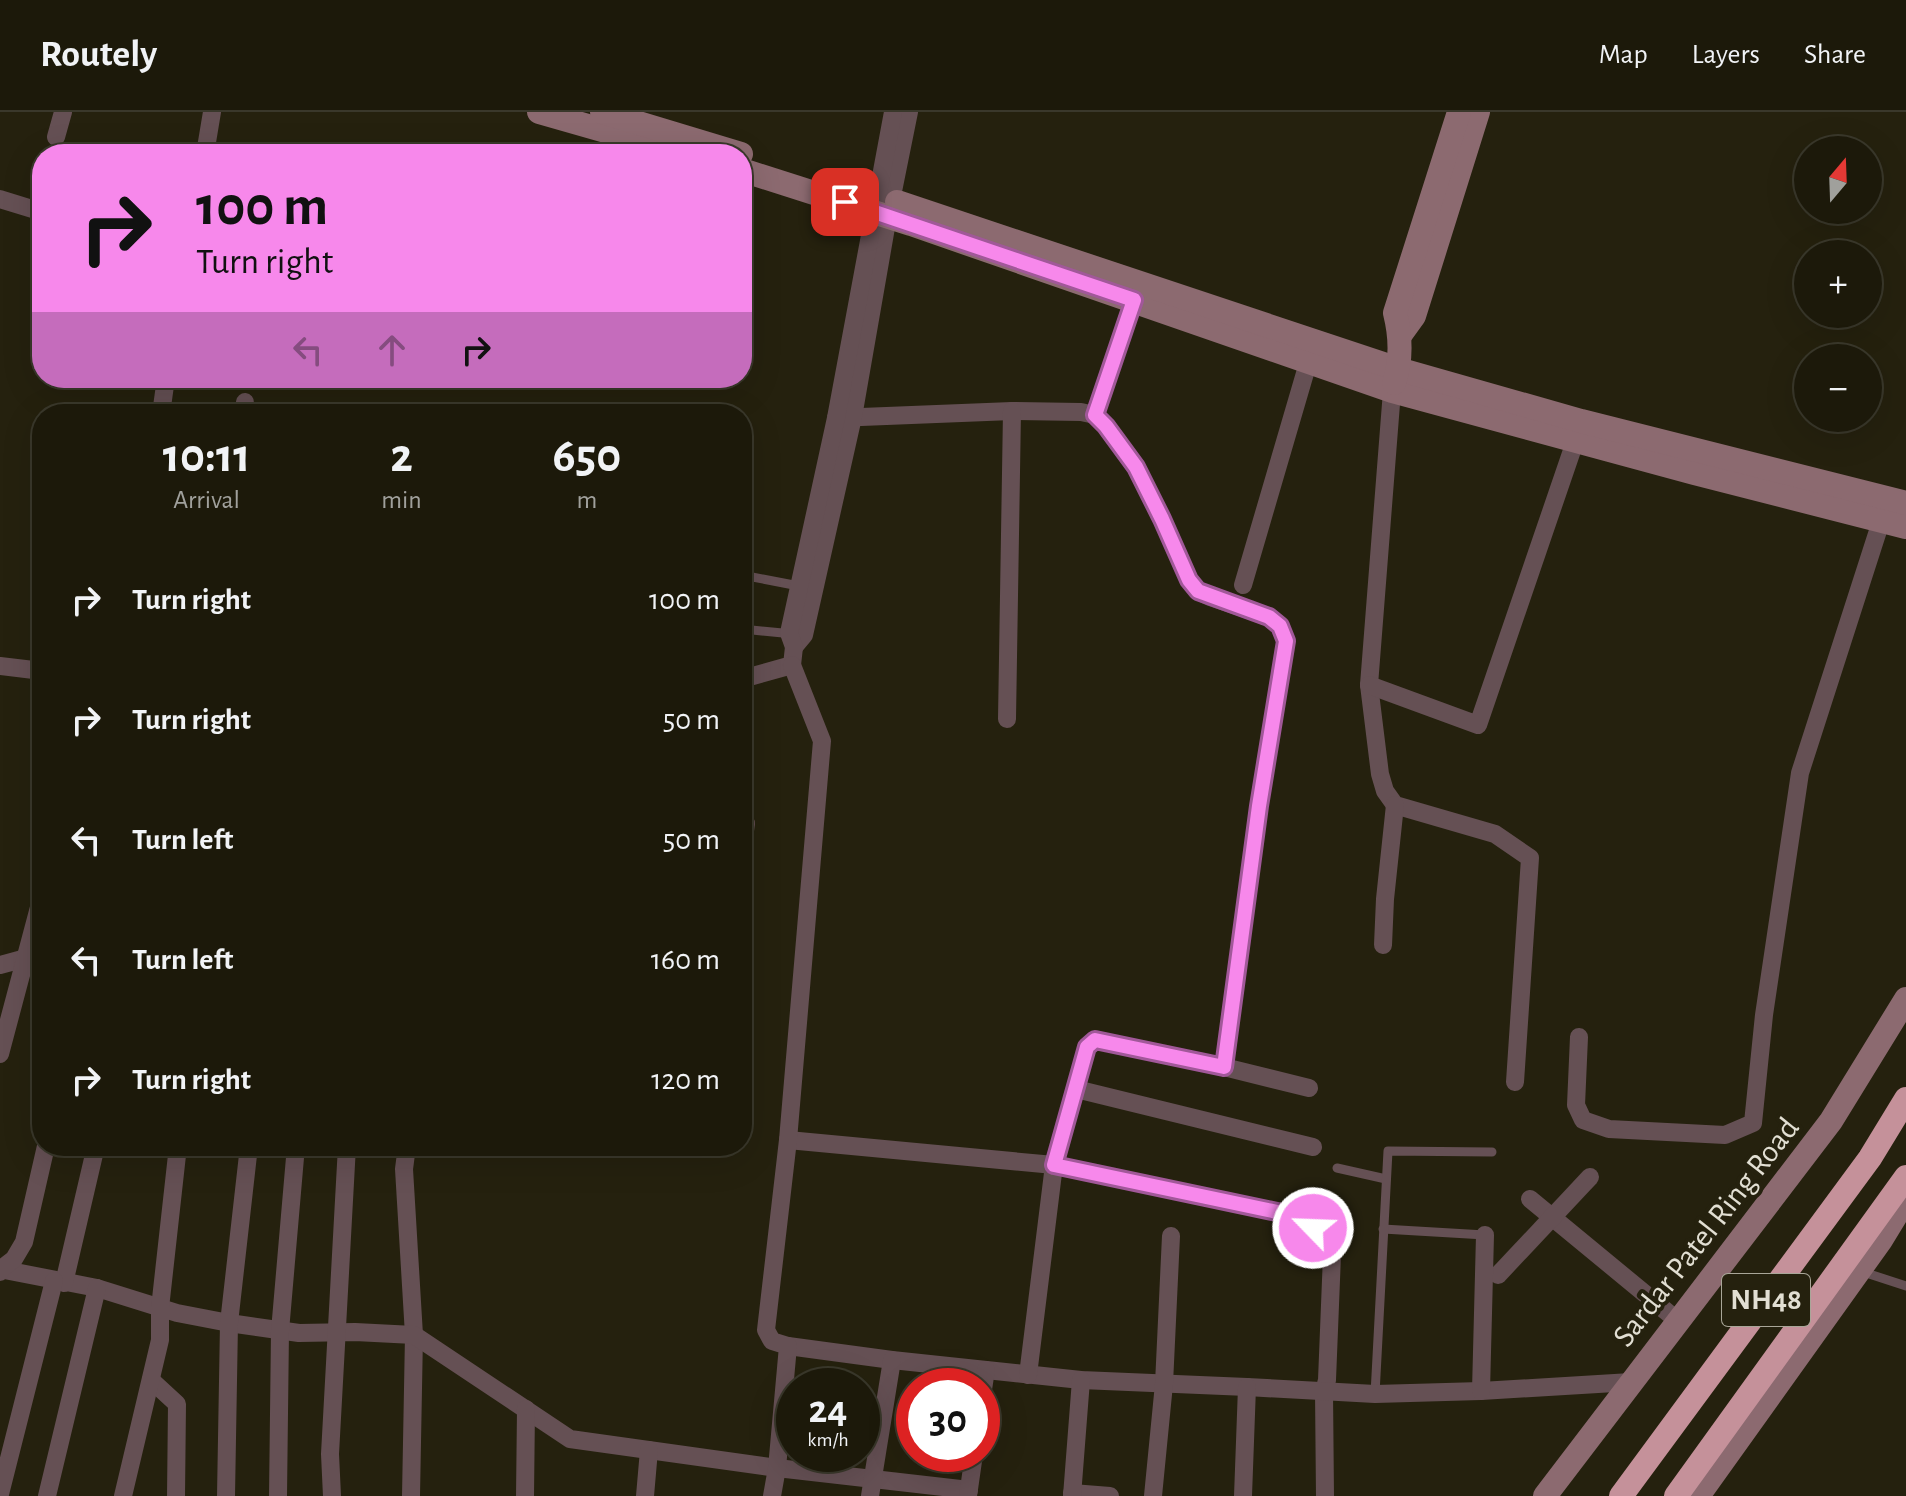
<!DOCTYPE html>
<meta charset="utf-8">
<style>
:root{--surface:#1c190a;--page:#252213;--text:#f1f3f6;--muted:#a0a09c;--line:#3a382b}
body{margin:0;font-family:"Alegreya Sans",sans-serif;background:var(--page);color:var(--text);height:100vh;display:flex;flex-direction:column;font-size:30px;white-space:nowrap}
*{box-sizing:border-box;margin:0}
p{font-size:26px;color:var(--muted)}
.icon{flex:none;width:44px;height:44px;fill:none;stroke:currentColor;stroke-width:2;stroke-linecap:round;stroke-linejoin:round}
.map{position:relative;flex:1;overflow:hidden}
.details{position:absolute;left:32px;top:292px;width:720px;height:752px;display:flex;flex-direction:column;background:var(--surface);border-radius:32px;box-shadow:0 8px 32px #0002,0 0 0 2px var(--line)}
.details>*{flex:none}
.hud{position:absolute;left:32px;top:32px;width:720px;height:244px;border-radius:32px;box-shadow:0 8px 32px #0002,0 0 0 2px var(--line);background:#f788eb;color:#111;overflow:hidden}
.needle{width:52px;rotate:19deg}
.tools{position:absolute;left:1794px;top:24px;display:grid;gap:16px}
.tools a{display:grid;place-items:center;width:88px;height:88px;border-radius:50%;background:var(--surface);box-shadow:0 8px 32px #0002,0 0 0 2px var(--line);font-size:40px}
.speed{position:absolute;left:776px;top:1256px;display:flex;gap:16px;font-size:40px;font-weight:700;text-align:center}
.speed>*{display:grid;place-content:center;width:104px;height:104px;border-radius:50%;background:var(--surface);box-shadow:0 8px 32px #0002,0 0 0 2px var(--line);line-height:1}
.speed small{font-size:20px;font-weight:400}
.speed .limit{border:12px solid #d22;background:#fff;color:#111}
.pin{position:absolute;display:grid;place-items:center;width:68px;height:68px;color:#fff;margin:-34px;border-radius:16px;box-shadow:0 4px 12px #0006}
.me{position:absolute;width:88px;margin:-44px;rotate:294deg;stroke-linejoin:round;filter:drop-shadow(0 0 6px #0008)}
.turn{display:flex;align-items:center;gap:28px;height:168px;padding:0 32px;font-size:36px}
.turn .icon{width:104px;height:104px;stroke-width:2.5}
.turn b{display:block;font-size:56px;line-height:68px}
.lanes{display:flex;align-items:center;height:76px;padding:0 32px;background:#0003;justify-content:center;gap:40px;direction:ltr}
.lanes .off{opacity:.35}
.eta{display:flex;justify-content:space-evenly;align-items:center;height:136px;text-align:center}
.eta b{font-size:48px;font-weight:600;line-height:56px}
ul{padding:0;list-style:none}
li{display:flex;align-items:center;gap:24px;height:120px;padding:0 32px}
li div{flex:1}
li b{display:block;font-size:30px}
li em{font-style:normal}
header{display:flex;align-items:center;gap:48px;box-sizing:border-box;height:112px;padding:0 40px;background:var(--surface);border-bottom:2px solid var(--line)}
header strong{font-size:38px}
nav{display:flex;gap:44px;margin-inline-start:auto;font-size:28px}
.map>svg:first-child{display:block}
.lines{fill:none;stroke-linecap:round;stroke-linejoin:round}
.lane{stroke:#655054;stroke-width:9}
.street{stroke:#655054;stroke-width:18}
.secondary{stroke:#8c6a70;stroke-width:24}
.highway{stroke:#c5919a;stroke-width:24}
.route-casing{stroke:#a15899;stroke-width:20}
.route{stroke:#f788eb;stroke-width:14}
.labels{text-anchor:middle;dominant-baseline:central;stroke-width:8;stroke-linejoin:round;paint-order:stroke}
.shield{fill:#25210e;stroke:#a9a698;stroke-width:2}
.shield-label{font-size:30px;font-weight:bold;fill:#e2dfd3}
.street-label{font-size:32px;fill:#e2dfd3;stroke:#25210e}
</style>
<header>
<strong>Routely</strong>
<nav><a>Map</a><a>Layers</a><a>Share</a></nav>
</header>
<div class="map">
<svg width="1906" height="1384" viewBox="0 0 1906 1384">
<rect width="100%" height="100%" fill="#25210e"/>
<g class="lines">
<g class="lane">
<path d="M742 463 799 474"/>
<path d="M742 517 793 522"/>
<path d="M1337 1056 1386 1067"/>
<path d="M1383 1117 1485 1123"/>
<path d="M1860 1159 1906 1174"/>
<path d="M1375 1282 1388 1039 1492 1040"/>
</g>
<g class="street">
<path d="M56 25 63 0"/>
<path d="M205 42 212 0"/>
<path d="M0 87 42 100"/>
<path d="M1392 279 1369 573 1380 662 1385 679 1395 693 1495 722 1530 746 1515 970"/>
<path d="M161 302 166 266"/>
<path d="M244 302 245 290"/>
<path d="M323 302V300"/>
<path d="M1095 303 1134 188"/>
<path d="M836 306 1012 299 1081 300 1095 303 1106 314 1136 355 1162 407 1189 468 1198 479 1210 485 1269 505 1280 514 1286 529 1259 694 1224 955"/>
<path d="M1243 473 1308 251"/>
<path d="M794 535 804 523 853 305 888 104 909 0"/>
<path d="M0 554 42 559"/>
<path d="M742 567 792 553 794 535 789 521 836 306 893 0"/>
<path d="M1369 573 1478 613 1579 318"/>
<path d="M1007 607 1012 299"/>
<path d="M742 710 746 711 742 742"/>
<path d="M1383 833 1385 787 1395 693"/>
<path d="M0 853 26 846"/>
<path d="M1579 925 1576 993 1583 1008 1609 1017 1725 1023 1753 1011 1764 903 1800 661 1885 397"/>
<path d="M0 942 42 784"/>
<path d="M1076 977 1313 1035"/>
<path d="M788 1028 1054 1053 1296 1104 1329 1128 1332 1143 1327 1268 1324 1280 1325 1384"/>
<path d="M407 1034 404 1057 414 1223 411 1384"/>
<path d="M1530 1087 1678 1209"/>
<path d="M0 1157 97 1176 177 1201 229 1211 299 1221 355 1220 414 1223 570 1327 777 1356 969 1378"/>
<path d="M0 1160V1158L14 1147 24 1130 46 1034"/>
<path d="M1498 1163 1590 1065"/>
<path d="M64 1171 96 1034"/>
<path d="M788 1234 892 1248 1081 1268 1247 1275 1375 1282 1481 1279 1631 1270"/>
<path d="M1028 1263 1054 1053 1087 935 1095 928 1224 955 1309 976"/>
<path d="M151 1268 177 1292 176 1384"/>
<path d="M1481 1279 1485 1123"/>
<path d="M982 1284 986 1258"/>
<path d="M1072 1381 1110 1384"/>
<path d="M0 1382 54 1169"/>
<path d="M47 1384 97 1176"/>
<path d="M123 1384 160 1228V1196L178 1034"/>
<path d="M226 1384 229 1211 249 1034"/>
<path d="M278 1384 280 1219 296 1034"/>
<path d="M332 1384 330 1342 347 1034"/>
<path d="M525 1384 526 1297"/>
<path d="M645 1384 649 1338"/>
<path d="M772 1384 777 1356 788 1234 772 1229 766 1218 788 1028 822 629 792 553"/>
<path d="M870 1384 892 1248"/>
<path d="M968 1384 974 1342"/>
<path d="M1072 1384 1081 1268"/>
<path d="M1153 1384 1164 1272 1171 1124"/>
<path d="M1243 1384 1247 1275"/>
</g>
<g class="secondary">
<path d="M539 0 686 42"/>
<path d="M602 0 741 42"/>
<path d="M742 58 911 112 1392 279 1694 361 1906 415"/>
<path d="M897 90 1398 257 1581 309 1906 391"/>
<path d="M1401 222 1414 204 1478 0"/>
<path d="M1394 271C1402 247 1401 225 1395 201L1459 0"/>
<path d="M1545 1384 1831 1009 1906 887"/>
<path d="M1698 1384 1881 1128 1906 1087"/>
</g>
<g class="highway">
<path d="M1621 1384 1870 1046 1906 987"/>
<path d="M1676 1384 1906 1065"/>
</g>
</g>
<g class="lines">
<defs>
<path id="route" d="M845 90 1134 188 1095 303 1106 314 1136 355 1162 407 1189 468 1198 479 1269 505 1280 514 1286 529 1259 694 1224 955 1095 928 1087 935 1054 1053 1296 1104 1313 1116"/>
</defs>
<use href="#route" class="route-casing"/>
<use href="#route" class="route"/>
</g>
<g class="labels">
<rect class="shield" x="1722" y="1162" width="88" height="52" rx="6"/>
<g class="shield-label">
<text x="1766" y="1188">NH48</text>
</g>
<g class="street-label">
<text transform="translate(1706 1120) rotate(-52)">Sardar Patel Ring Road</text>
</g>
</g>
</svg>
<div class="tools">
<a><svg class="needle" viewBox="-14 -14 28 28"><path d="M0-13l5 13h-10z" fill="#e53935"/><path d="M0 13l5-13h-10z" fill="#a0a09c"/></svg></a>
<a>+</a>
<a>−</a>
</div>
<div class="speed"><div>24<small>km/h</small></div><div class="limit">30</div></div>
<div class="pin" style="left:845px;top:90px;background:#d93025"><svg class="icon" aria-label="arrive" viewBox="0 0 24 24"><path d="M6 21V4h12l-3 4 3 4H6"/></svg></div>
<svg class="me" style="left:1313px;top:1116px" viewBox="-20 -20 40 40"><circle r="17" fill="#f788eb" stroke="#fff" stroke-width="3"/><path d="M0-11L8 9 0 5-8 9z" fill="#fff"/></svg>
<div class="hud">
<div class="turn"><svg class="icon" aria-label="right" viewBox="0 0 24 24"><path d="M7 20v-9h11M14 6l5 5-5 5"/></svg><div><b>100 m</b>Turn right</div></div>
<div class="lanes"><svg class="icon off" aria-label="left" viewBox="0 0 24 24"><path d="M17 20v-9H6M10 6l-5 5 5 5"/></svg><svg class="icon off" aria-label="ahead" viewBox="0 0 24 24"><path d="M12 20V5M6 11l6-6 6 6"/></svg><svg class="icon" aria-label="right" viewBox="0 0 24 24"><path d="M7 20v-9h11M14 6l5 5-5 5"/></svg></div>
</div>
<section class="details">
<div class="eta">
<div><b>10:11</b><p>Arrival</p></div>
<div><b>2</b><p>min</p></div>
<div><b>650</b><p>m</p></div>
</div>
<ul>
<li><svg class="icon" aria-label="right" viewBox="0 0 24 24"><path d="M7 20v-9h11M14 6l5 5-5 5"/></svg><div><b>Turn right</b></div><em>100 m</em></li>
<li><svg class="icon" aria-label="right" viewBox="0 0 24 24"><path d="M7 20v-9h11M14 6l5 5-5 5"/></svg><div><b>Turn right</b></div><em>50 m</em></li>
<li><svg class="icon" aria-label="left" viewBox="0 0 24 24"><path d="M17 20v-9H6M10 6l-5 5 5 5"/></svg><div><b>Turn left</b></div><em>50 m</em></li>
<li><svg class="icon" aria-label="left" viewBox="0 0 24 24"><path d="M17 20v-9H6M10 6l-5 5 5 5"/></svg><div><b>Turn left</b></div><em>160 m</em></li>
<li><svg class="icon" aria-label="right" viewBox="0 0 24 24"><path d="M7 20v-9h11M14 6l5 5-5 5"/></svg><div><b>Turn right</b></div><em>120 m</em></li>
</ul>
</section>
</div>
